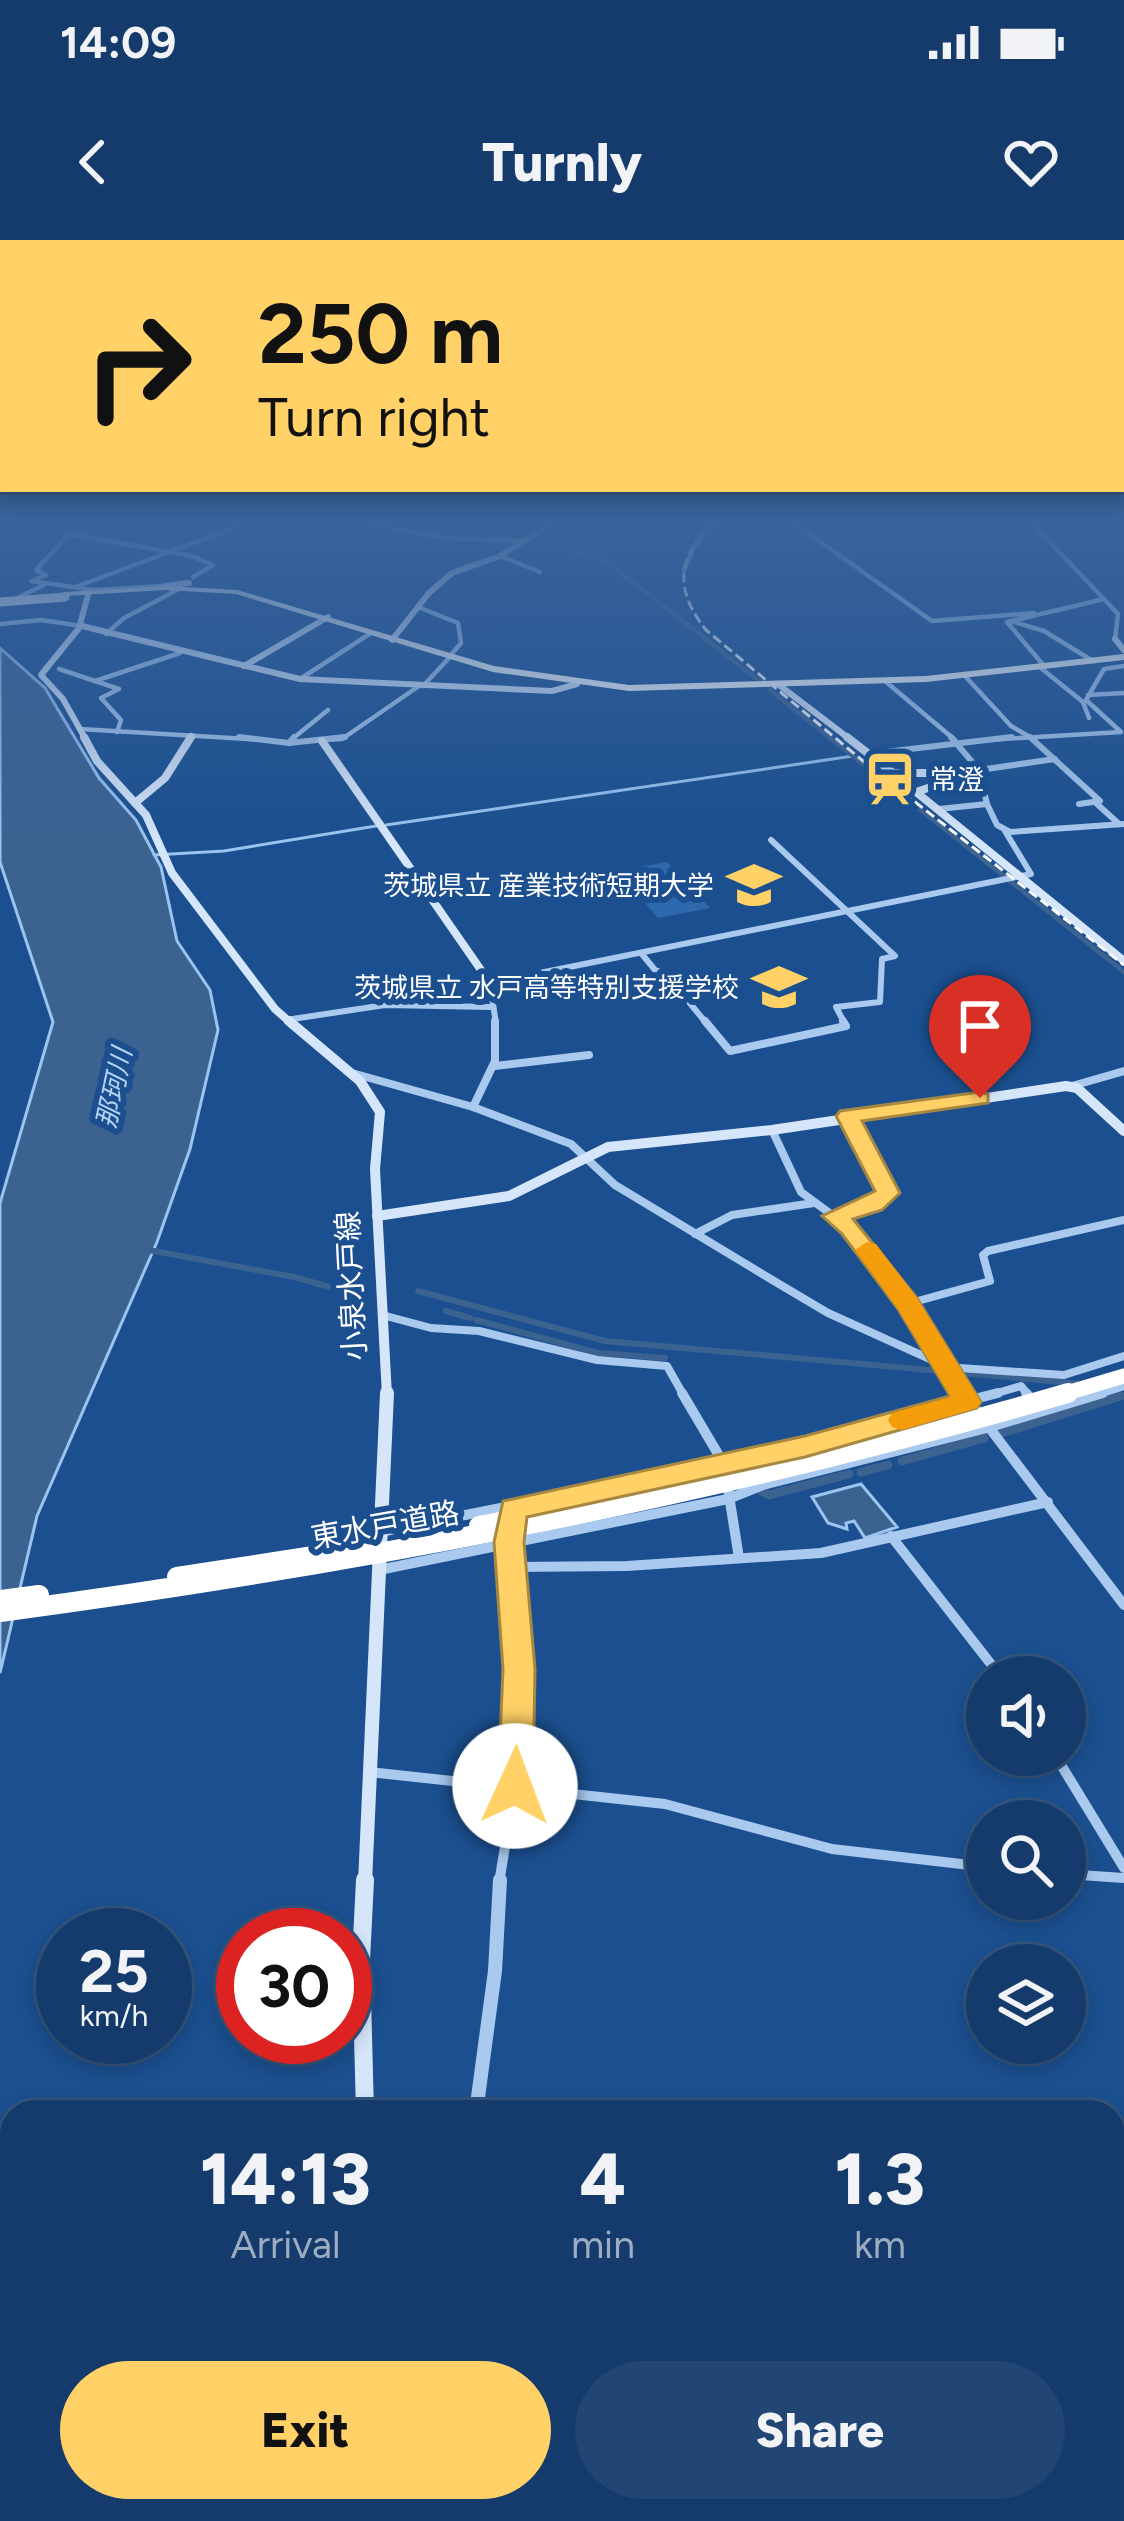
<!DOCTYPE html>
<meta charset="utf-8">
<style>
:root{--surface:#143b6b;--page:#214673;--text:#f1f3f6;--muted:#9dadc1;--line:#33557e;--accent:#ffd166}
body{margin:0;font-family:Figtree,"Noto Sans JP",sans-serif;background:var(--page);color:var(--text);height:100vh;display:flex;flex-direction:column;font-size:45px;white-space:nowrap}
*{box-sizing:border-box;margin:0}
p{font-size:39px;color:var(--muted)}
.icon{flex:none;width:66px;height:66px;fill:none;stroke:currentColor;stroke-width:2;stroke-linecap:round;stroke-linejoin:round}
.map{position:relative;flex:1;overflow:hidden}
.drawer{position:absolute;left:0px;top:1860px;width:1125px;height:423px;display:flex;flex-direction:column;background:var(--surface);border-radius:36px 36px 0 0;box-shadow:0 6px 18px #0003,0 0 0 3px var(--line)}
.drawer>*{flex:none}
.top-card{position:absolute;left:0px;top:0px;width:1125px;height:252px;box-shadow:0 6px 18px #0003,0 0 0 3px var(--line);background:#ffd166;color:#111;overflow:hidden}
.buttons{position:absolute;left:966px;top:1416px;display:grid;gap:24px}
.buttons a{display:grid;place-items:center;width:120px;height:120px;border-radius:50%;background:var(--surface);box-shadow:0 6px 18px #0003,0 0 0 3px var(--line);font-size:60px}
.speed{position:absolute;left:36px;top:1668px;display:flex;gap:24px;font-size:60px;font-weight:700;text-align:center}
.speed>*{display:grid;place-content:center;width:156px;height:156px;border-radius:50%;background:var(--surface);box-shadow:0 6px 18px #0003,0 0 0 3px var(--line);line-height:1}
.speed small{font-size:30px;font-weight:400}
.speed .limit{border:18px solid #d22;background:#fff;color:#111}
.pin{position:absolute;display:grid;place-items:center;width:102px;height:102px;color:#fff;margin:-123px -51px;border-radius:50% 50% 50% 0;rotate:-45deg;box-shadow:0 0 12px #0007}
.pin .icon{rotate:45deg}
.me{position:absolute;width:132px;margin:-66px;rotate:2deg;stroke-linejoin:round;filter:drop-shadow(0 0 9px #0008)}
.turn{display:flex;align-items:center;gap:42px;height:252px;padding:0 60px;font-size:54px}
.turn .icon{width:156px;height:156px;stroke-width:2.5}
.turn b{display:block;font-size:84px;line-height:102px}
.eta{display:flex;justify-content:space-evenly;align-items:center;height:204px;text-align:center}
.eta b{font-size:72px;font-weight:800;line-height:84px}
.cta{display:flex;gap:24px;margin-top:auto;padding:24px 60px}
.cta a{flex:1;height:138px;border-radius:72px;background:var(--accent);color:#111;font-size:48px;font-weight:800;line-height:138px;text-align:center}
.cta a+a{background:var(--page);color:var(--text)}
.status{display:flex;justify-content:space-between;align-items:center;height:84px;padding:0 60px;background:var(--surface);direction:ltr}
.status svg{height:33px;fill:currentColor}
header{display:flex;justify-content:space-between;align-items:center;height:156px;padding:0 60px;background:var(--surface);font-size:54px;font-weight:800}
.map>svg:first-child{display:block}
.green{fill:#2e69ad}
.water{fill:#3c6290;stroke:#9cc4f0;stroke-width:3}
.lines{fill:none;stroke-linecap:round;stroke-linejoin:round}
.stream{stroke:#9cc4f0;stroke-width:3}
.canal-far2{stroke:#3c6290;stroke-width:4.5}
.canal-far1{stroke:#3c6290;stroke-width:6}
.canal{stroke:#3c6290;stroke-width:9}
.street-far4{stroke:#a9c9ee;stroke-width:4.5}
.street-far3{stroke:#a9c9ee;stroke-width:6}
.street-far2{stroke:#a9c9ee;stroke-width:8}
.street-far1{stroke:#a9c9ee;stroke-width:10}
.street{stroke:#a9c9ee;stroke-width:14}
.secondary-far4{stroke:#d6e6fa;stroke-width:6}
.secondary-far3{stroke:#d6e6fa;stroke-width:8}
.secondary-far2{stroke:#d6e6fa;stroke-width:10}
.secondary-far1{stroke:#d6e6fa;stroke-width:14}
.secondary{stroke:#d6e6fa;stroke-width:18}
.highway{fill:#fff;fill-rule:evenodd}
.rail{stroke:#fff;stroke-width:3;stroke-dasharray:10 4.5;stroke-linecap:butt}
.highway-bridge-far2{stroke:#fff;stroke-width:9}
.highway-bridge-far1{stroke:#fff;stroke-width:15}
.highway-bridge{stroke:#fff;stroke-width:20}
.route{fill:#ffd166;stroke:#a68842;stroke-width:3}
.slow{fill:#f59e0b}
.labels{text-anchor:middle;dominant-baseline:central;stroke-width:12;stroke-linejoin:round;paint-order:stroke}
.far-poi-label{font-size:27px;fill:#fff;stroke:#1b4f8f;text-anchor:end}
.far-water-label{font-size:27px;font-style:italic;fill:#b5d3f5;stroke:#1b4f8f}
.street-label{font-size:30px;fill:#fff;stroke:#1b4f8f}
</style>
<div class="status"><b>14:09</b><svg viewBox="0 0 49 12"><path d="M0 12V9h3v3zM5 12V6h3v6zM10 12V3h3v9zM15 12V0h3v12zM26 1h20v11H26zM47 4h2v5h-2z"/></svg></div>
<header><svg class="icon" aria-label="back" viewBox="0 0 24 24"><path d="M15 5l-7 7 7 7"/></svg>Turnly<svg class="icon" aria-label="heart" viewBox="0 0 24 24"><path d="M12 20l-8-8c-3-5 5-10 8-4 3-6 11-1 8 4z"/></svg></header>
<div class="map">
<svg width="1124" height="2281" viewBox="0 0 1124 2281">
<rect width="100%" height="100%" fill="#1b4f8f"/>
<path class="green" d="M667 622 710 668 658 678 617 631Z"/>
<g class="water">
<path d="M0 408 45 448 99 538 136 580 161 627 177 701 210 750 218 790 190 909 157 1002 37 1276 0 1433V963L53 782 0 622Z"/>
<path d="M861 1244 897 1287 865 1298 854 1281 846 1283 847 1289 828 1283 812 1257Z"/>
</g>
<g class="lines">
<g class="stream">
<path d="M386 585 853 516"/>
<path d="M154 615 224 611 376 586"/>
</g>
<g class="canal-far2">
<path d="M522 300 601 318 650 355"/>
<path d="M650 355 677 377"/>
<path d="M679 378 763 444"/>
<path d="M770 450 1124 732"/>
</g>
<g class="canal-far1">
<path d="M143 1009 294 1037 358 1055"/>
<path d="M418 1051 605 1101 1084 1144"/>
<path d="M446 1071 470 1078"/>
<path d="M476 1080 598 1113 665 1118"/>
</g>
<g class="canal">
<path d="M998 1194 1121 1156"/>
<path d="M902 1221 984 1198"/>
<path d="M861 1232 888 1225"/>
<path d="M761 1251 769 1255 849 1234"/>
</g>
<g class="street-far4">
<path d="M362 283 446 298 526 301"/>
<path d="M794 283 932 381 1034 373"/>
<path d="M1032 283 1118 374 1115 399"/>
<path d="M500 316 540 332"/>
<path d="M684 330 695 305 717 283"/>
<path d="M78 346 247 283"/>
<path d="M165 346 94 350 31 341 46 335 36 330 69 294 192 316 213 325 193 337"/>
<path d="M27 360 19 357 44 345"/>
<path d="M418 367 458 383 461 403 450 416"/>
<path d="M1011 381 1044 391 1093 421"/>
<path d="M0 384 41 380 82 386"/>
<path d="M106 394 124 378 177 350"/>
<path d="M59 429 119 449 101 458 121 480 117 492"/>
<path d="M965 436 1011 486 1035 500"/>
<path d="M300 439 371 393"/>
<path d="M95 441 180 413"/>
<path d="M885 441 955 500"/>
<path d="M423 446 449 418"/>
<path d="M1088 455 1124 453"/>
<path d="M1089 478 1083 462 1042 429 1045 427 1007 382 1104 359"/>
<path d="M80 489 266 500"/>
<path d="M1120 491 1086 460 1104 429 1124 426"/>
<path d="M291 500 328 470"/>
<path d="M323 500 342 499 419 446"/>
<path d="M986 500 1121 492"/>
</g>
<g class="street-far3">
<path d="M239 497 289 503 345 497"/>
<path d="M951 497 979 530 987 564"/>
<path d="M1030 497 1100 561 1079 564"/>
<path d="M289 503 294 497"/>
<path d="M868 514 1012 497"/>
<path d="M979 530 1055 519"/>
<path d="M935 537 978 532"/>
<path d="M1096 563 1119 584"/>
<path d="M939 569 987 564 997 585 1010 592 1124 584"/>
<path d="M771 600 895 716 882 719 880 762 836 767 845 784"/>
<path d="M641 713 655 730 666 734 707 784"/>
<path d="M286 780 385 765 490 767"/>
<path d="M496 784 490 743 1031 634 1005 591"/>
</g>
<g class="street-far2">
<path d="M705 781 730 811 846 786 843 781"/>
<path d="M495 826 589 815"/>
<path d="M352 833 473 867 571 904 615 945 774 1041 828 1073 941 1124 965 1156"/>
<path d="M1072 846 1124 831"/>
<path d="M473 867 495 821V781"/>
<path d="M772 890 801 952 851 989 907 1064 941 1124"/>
<path d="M834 976 873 964 888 953 848 876"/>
<path d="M695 994 732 975 814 963"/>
<path d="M907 1064 990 1041 983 1015 988 1011 1124 980"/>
<path d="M386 1076 431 1088 479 1091 597 1120 667 1126 684 1156"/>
<path d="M945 1127 1064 1135 1124 1116"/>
<path d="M987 1156 1021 1146 1029 1156"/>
<path d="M1093 1156 1124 1146"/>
</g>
<g class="street-far1">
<path d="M682 1153 724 1224 739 1318"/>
<path d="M963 1153 1124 1365"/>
<path d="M1026 1153 1034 1162"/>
<path d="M380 1292 702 1228 998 1153"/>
<path d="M891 1296 1001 1437"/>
<path d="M512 1327 627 1326 821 1313 1048 1262"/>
<path d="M379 1330 728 1259 763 1245 987 1188 1103 1153"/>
<path d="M1055 1515 1124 1628"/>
<path d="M369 1532 665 1564 832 1609 987 1627"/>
<path d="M1065 1634 1124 1638"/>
<path d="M499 1643 515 1546 519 1400 510 1299"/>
</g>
<g class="street">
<path d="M476 1872 495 1731 500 1640"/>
<path d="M1113 2081 1124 2082"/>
<path d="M337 2281 338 2271"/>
</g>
<g class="secondary-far4">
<path d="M165 346 189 343"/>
<path d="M82 386 300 439 552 451 577 444"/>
<path d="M1115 399 1124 410"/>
<path d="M392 400 429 353 452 333 500 316 552 283"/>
<path d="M244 426 328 377"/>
<path d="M779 445 851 500"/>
<path d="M86 500 63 459 41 435 79 388 88 355"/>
</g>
<g class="secondary-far3">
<path d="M84 497 97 521 146 575 172 633 275 769 292 784"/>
<path d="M847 497 893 533H931L940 544 916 552 1124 721"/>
<path d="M322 501 490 743"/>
<path d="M135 563 165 538 191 497"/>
</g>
<g class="secondary-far2">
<path d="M289 781 360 841 380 872 375 929 387 1156"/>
<path d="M377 976 509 956 608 907 772 890 1066 846 1077 848 1124 891"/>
</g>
<path class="secondary-far1" d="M365 1643 387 1153"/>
<g class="secondary">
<path d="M365 1640 361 1720 365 1872"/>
<path d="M431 2271 433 2281"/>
</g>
<path class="highway" d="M165 346 237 350 494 426 629 445 926 436 1124 414V420L926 442 629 451 493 432 236 354 165 350 64 356 60 354 64 352Z"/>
<path class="rail" d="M712 283C676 318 675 351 706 390L869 526 1124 725"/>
<path class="highway-bridge-far2" d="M0 362 65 357"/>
<path class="highway-bridge-far1" d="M1057 1156 1124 1136"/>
<g class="highway-bridge">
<path d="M479 1286 548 1273"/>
<path d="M177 1337 365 1308"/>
<path d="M0 1360 39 1355"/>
<path d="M0 1372C362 1324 717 1255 1068 1153"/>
</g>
</g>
<linearGradient id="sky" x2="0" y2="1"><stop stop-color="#0f2b4f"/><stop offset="0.47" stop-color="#39639b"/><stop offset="1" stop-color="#39639b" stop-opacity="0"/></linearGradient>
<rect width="1124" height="602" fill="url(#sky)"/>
<path class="route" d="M980 852 988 854V863L862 881 900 953 882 970 853 979 917 1058 981 1162 977 1168 805 1217 527 1277 524 1302 535 1429 533 1546 528 1556 515 1561 503 1556 498 1546 503 1429 494 1302 503 1261 805 1196 950 1156 898 1069 842 994 822 976 875 951 836 876 840 871Z"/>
<path class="slow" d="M867 1002 876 1004 917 1058 981 1162 977 1168 902 1190 892 1187 888 1180 892 1173 951 1157 898 1069 855 1010Z"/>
<defs>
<symbol id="station-bare" viewBox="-9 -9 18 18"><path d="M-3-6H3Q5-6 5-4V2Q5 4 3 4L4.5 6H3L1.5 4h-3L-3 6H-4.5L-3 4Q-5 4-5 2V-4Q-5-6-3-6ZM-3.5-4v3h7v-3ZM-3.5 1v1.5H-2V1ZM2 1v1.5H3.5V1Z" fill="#ffd166" stroke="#1b4f8f" stroke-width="2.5" paint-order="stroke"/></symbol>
<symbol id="university-bare" viewBox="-9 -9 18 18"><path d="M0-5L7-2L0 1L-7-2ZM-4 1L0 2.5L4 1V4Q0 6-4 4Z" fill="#ffd166" stroke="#1b4f8f" stroke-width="2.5" paint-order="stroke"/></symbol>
<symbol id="school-bare" viewBox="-9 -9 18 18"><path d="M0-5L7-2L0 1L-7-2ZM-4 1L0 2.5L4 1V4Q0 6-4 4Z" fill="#ffd166" stroke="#1b4f8f" stroke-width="2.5" paint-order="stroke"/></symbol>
</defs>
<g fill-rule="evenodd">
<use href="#station-bare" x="852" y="501" width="76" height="76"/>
<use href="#university-bare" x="716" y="607" width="76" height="76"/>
<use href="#school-bare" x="741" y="709" width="76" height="76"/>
</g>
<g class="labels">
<g class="far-poi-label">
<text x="930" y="539" text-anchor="start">常澄</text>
<text x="714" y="645">茨城県立 産業技術短期大学</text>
<text x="739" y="747">茨城県立 水戸高等特別支援学校</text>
</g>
<g class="far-water-label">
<text transform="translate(114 848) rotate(-78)">那珂川</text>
</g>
<g class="street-label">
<text transform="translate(351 1046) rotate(-93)">小泉水戸線</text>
<text transform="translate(385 1285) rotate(-10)">東水戸道路</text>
</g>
</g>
</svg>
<div class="buttons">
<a><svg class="icon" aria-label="sound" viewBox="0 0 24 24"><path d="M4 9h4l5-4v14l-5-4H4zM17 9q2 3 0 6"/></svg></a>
<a><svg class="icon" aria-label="search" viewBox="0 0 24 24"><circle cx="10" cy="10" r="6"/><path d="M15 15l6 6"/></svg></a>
<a><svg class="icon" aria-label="layers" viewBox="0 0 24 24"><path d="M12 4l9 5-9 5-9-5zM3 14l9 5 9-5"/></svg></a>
</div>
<div class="speed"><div>25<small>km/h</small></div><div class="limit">30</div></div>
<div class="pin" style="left:980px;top:858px;background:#d93025"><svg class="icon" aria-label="arrive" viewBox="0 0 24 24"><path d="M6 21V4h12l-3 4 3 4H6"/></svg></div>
<svg class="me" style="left:515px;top:1546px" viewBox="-20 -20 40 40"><circle r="19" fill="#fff"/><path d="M0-13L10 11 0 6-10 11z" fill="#ffd166"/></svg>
<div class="top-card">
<div class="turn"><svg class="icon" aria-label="right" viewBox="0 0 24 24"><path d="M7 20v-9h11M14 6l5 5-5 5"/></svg><div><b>250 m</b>Turn right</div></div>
</div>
<section class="drawer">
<div class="eta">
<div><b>14:13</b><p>Arrival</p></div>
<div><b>4</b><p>min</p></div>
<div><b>1.3</b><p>km</p></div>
</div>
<div class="cta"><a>Exit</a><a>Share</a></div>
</section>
</div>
